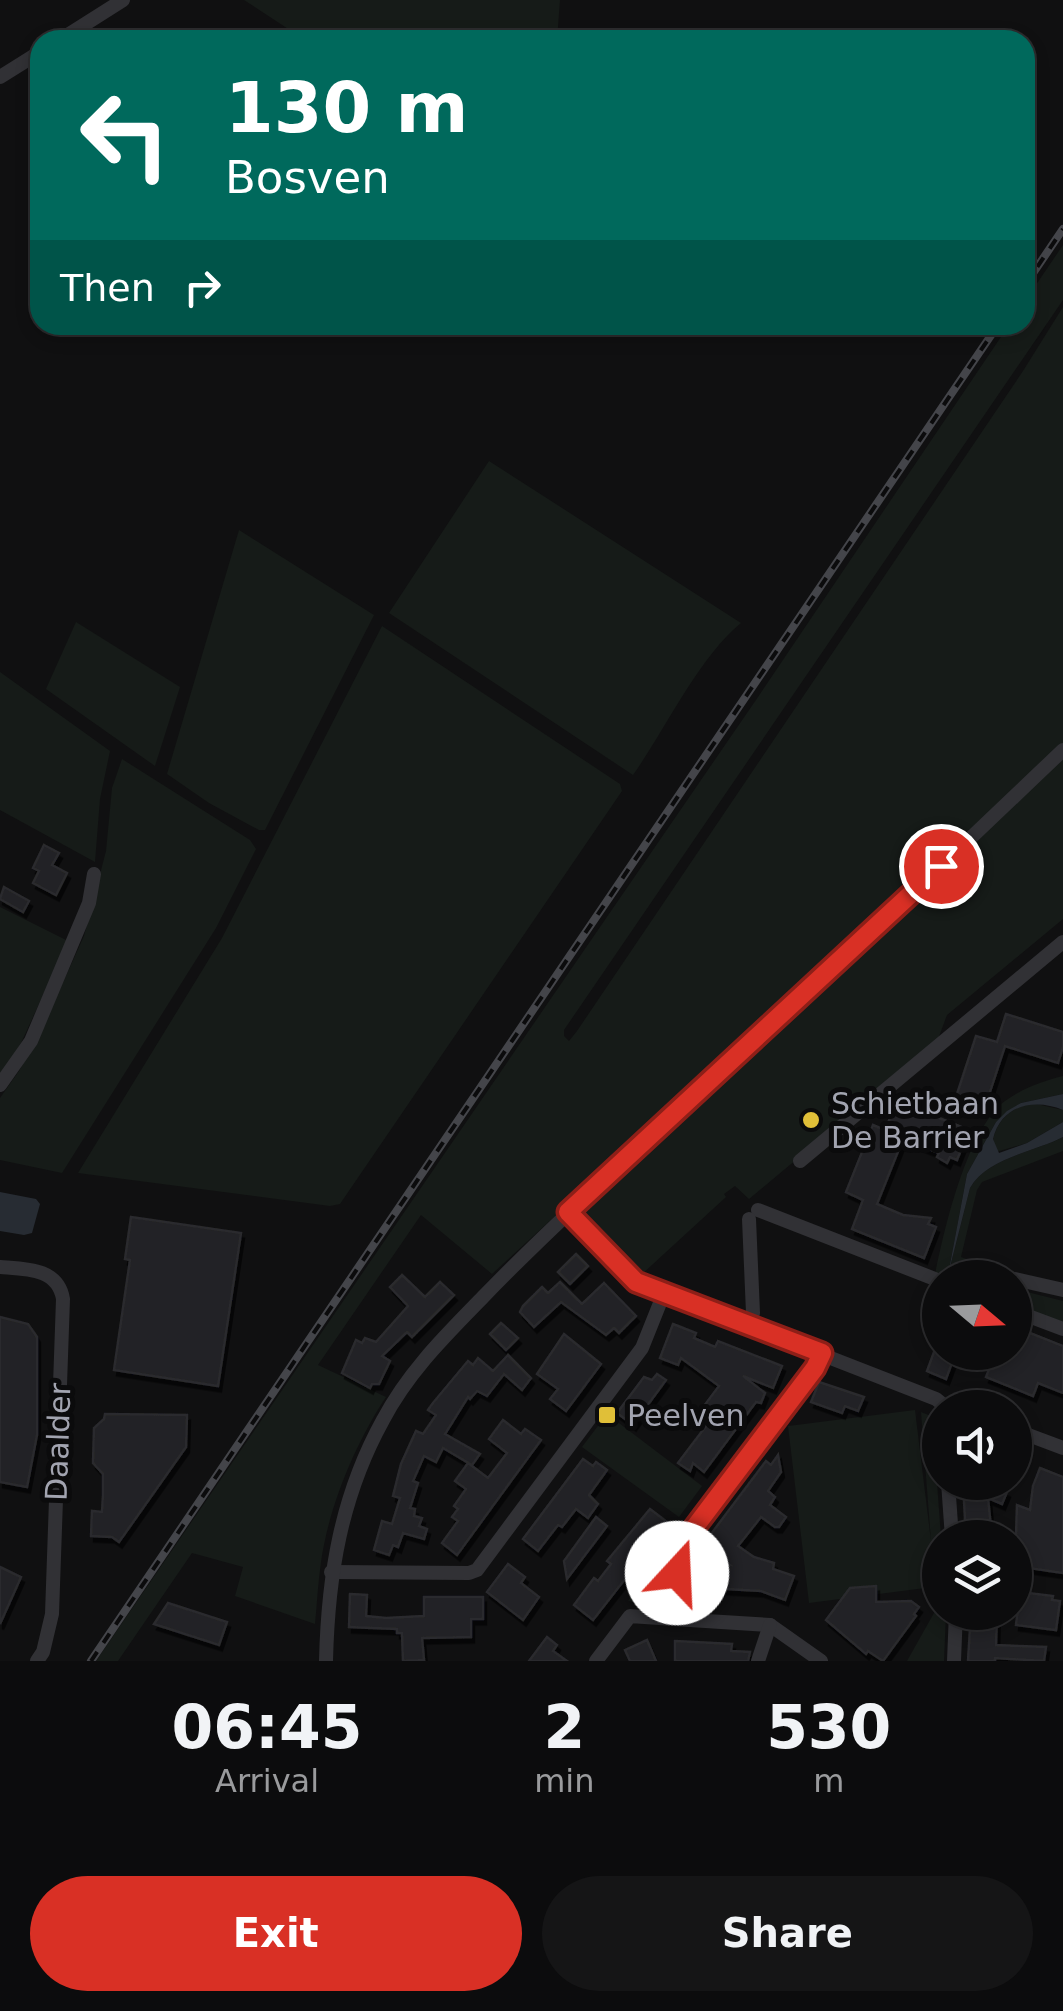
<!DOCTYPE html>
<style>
:root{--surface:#0c0c0d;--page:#151516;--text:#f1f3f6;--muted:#9a9b9d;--line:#2c2c2e;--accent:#d93025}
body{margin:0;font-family:"DejaVu Sans",sans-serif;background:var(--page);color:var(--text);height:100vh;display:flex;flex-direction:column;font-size:38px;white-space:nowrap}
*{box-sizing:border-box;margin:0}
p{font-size:32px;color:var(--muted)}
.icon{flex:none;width:55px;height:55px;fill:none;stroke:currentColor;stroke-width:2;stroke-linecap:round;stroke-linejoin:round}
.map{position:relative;height:1661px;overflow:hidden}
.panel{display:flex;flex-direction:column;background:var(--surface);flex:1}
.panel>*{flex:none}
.banner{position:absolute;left:30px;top:30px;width:1005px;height:305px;border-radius:30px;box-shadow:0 5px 15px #0003,0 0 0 2px var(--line);background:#00695c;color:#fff;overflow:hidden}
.needle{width:65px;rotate:109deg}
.fabs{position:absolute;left:922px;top:1260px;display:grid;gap:20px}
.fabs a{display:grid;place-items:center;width:110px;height:110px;border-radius:50%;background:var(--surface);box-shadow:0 5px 15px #0003,0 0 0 2px var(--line);font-size:50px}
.pin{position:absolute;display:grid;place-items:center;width:85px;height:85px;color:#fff;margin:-42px;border:5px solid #fff;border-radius:50%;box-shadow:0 2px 10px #0007}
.me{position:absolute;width:110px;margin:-55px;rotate:20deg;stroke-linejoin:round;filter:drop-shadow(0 0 8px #0008)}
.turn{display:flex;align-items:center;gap:35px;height:210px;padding:0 30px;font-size:45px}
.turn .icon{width:130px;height:130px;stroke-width:2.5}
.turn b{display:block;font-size:70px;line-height:85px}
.then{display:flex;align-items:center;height:95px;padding:0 30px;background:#0003;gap:20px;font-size:38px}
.eta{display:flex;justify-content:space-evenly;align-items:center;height:170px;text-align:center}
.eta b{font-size:60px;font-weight:600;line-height:70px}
.button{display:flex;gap:20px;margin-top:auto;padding:20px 30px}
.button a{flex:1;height:115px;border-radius:60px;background:var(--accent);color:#fff;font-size:40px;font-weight:600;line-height:115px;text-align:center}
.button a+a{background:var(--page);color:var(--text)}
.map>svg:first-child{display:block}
.green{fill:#161b18}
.water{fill:#272c33}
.building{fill:#232325;stroke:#2a2a2d;stroke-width:2.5;filter:url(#shadow)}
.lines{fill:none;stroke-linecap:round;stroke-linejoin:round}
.street{stroke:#313135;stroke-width:14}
.rail-casing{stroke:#44454a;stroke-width:8}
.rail{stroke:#0b0b0c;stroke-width:4;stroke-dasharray:11;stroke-linecap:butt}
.route-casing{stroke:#8d1f18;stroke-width:25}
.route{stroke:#d93025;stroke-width:18}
.poi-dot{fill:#e0bf38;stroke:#0b0b0c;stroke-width:4}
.labels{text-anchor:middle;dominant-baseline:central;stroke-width:10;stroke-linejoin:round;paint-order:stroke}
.poi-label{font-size:30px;fill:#a2a4b0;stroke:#0b0b0c;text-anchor:start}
.street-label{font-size:30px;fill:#a2a4b0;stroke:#0b0b0c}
</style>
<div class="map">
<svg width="1063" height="1661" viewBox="0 0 1063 1661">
<defs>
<filter id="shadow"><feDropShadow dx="3" dy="5.5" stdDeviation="0" flood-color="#0009"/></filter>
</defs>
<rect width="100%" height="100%" fill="#101011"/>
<g class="green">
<path d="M244 0H560L557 40H305Z"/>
<path d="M1063 245V300L564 1030V1036L569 1041 577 1031 1023 371 1063 307V919L947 1015 937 1042 749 1199 735 1186 724 1194 726 1197 640 1276 579 1216 585 1211 577 1196 492 1274 421 1215 318 1365 386 1397C355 1444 329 1506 321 1562 318 1582 317 1604 315 1624L235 1596 243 1567 192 1553 118 1661H96L758 697 1009 325H1025V301Z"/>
<path d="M489 461 741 623C699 657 665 730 633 775L389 613Z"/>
<path d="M239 530 374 615 265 830H259L209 803 167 774Z"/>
<path d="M76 622 180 687 155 766 46 689Z"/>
<path d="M382 626 620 784 622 791 340 1204 330 1206 78 1173 222 938Z"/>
<path d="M0 672 110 751 100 799 95 862 0 810Z"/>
<path d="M122 759 250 840 256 849 216 928 62 1173 0 1160V1098L19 1071 46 1020 84 936 106 851 112 788Z"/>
<path d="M0 907 68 941 21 1043 0 1079Z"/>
<path d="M1063 1076V1094L1021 1103 996 1122 967 1174 948 1275 970 1188C987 1158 1034 1152 1063 1137V1151L982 1182 977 1190 961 1257 972 1261 968 1277 935 1275C944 1230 967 1129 1005 1101 1023 1088 1043 1081 1063 1076Z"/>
<path d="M1032 1103 1063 1110V1122L1027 1143 996 1152 993 1139C998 1119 1011 1108 1032 1103Z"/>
<path d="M1015 1289 1063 1301V1326L1015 1307Z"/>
<path d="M915 1410 931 1541 921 1412 936 1418 937 1424 933 1427 941 1537 940 1612 946 1613 944 1661H907L934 1613 932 1553 933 1587 809 1603 788 1426Z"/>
<path d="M607 1414 702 1486 679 1517 582 1447Z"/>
<path d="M660 1558 673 1568 672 1590 658 1589 657 1605 628 1601Z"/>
</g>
<g class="water">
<path d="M1063 1094V1110C1034 1098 1001 1105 993 1139L999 1153 1027 1143 1063 1122V1137C1034 1152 987 1158 970 1188L948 1275 967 1174 996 1122 1007 1111 1021 1103Z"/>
<path d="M0 1192 36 1199 40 1204 32 1233 24 1235 0 1231Z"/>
</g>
<g class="building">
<path d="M44 845 59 853 52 865 67 873 56 895 33 883 39 871 33 868Z"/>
<path d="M4 887 29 901 23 912 0 899Z"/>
<path d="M1006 1014 1063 1032V1047L1058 1063 1005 1046 985 1107 974 1103 972 1107 961 1106 963 1099 956 1097 976 1036 997 1042Z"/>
<path d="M897 1101 969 1130 957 1160 950 1157 947 1163 937 1157 939 1153 903 1139 877 1204 903 1215 931 1218 928 1224 936 1227 924 1258 852 1229 863 1200 846 1192 873 1125 885 1130Z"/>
<path d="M131 1217 241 1233 218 1386 114 1370 130 1260 125 1259Z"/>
<path d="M576 1254 588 1266 570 1284 558 1272Z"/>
<path d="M402 1275 425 1297 440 1282 454 1295 412 1337 407 1332 382 1356 390 1361 379 1384H372L370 1388 342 1373 356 1340 362 1343 365 1338 376 1342 408 1306 390 1287Z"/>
<path d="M560 1282 582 1304 604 1283 636 1316 619 1333 614 1328 606 1335 561 1302 534 1327 520 1312 523 1306 542 1287 548 1293Z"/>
<path d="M0 1317 28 1324 37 1337V1435L27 1487 0 1482Z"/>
<path d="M501 1323 518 1338 506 1350 490 1334Z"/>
<path d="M673 1324 696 1333 694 1338 715 1347 718 1341 782 1366 773 1388 743 1376 765 1393 761 1403 756 1402 704 1472 693 1463 690 1471 678 1463 706 1426 695 1418 719 1386 681 1358 678 1365 660 1358Z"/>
<path d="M1015 1327 1063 1346V1393L1038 1383 1033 1396 986 1377 991 1364 962 1353 1015 1352Z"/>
<path d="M564 1334 601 1364 566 1411 550 1399 558 1389 537 1374Z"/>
<path d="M934 1352H956L946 1379 927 1371Z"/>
<path d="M508 1355 531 1378 522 1390 504 1374 487 1396 477 1391 470 1399 468 1397 445 1434 480 1454 472 1465 443 1448 436 1462 424 1456 413 1481 418 1483 410 1508 415 1509 414 1516 422 1518 419 1526 427 1529 424 1539 403 1533 398 1547 393 1545 389 1555 374 1550 382 1521 392 1524 400 1498 393 1496 401 1464 416 1431 423 1434 436 1415 428 1410 433 1403 468 1361 473 1365 478 1358 493 1371Z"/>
<path d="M657 1374 666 1380 633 1425 617 1413 644 1377 652 1380Z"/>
<path d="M819 1382 864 1397 858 1411 845 1406 842 1413 811 1402Z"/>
<path d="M105 1414 187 1415 186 1447 119 1542 112 1537 91 1536 92 1511 102 1512 103 1495V1474L93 1463 94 1428 104 1419Z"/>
<path d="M503 1420 521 1434 525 1429 541 1440 457 1555 442 1543 458 1521 452 1517 458 1509 454 1506 466 1489 455 1481 468 1463 488 1478 507 1453 489 1439Z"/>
<path d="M778 1455 781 1472 768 1491 775 1497 770 1505 786 1517 779 1527H775L761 1517 738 1546 754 1557 774 1563 773 1569 794 1576 785 1600 761 1591 692 1587 694 1563 730 1565 708 1548 713 1542 708 1538 766 1461 771 1465Z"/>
<path d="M583 1459 593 1466 596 1462 607 1470 589 1495 598 1504 588 1518 576 1509 562 1527 558 1525 538 1551 523 1539Z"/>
<path d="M1040 1468 1063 1477V1573L1015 1566 1017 1505 1030 1510 1033 1486Z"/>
<path d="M963 1482H981L1007 1492 1002 1504 988 1498 992 1538H966Z"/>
<path d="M650 1509 667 1522 665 1528 593 1620 574 1605 594 1578 598 1581 611 1564 607 1561Z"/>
<path d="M596 1517 607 1526 567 1579 564 1561Z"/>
<path d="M508 1564 525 1577 521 1583 539 1597 523 1620 487 1592Z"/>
<path d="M0 1567 21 1577 0 1624Z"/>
<path d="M876 1586V1602L911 1601 919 1607 914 1614 916 1616 883 1661 868 1651 866 1654 826 1620 850 1588Z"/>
<path d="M1020 1592 1053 1596 1052 1600 1060 1601 1056 1630 1016 1625Z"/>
<path d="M350 1594 367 1595 366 1616 386 1618 424 1616V1597H483V1619H471V1637L422 1638 424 1660 403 1661 402 1633H397V1629L349 1627Z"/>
<path d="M168 1603 227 1622 219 1645 154 1624Z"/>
<path d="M971 1612H997L996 1645 1046 1647 1044 1661 995 1658V1661H968Z"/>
<path d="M547 1637 557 1645 553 1651 567 1661H529Z"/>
<path d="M647 1640 656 1661H630L625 1650Z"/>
<path d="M675 1641 732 1644 731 1651 750 1652 748 1661H675Z"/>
</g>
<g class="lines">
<g class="street">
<path d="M60 40 123 0"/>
<path d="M0 77 40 52"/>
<path d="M0 1085 31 1041 89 903 94 874"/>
<path d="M800 1161 1063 942"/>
<path d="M758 1210 940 1281"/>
<path d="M568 1213 636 1282 936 1399 946 1407 959 1408"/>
<path d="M0 1267C26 1269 58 1268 63 1299L52 1614 43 1652 37 1661"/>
<path d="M972 1278 984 1271 1010 1278"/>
<path d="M1015 1279 1063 1290"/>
<path d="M1015 1311 1063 1329"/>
<path d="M749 1325 753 1313 749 1219"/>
<path d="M1015 1430 1063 1448"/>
<path d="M948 1482 952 1538"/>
<path d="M331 1572 469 1573 477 1570 642 1348 664 1293"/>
<path d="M674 1619 770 1625 821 1661"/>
<path d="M326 1661C328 1575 341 1496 383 1420 408 1372 446 1335 483 1297 545 1233 610 1174 676 1114 807 995 935 872 1063 750"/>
<path d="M596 1661 630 1616 674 1619 679 1548 815 1368 822 1353"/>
<path d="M758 1661 770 1625"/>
<path d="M954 1661 956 1612"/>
</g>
<defs>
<g id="rail">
<path d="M1025 285 1063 229"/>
<path d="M91 1661 998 325"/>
</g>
</defs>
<use href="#rail" class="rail-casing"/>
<use href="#rail" class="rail"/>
</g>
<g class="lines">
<defs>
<path id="route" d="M677 1573 679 1548 815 1368 822 1353 636 1282 568 1212 941 866"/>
</defs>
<use href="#route" class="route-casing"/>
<use href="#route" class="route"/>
</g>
<g class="poi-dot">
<circle cx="811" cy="1120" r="10"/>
<rect x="597" y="1405" width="20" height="20" rx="5"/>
</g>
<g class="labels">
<g class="poi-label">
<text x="831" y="1103">Schietbaan<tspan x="831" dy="34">De Barrier</tspan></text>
<text x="627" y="1415">Peelven</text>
</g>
<g class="street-label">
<text transform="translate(58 1442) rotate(-88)">Daalder</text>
</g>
</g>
</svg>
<div class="fabs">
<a><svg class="needle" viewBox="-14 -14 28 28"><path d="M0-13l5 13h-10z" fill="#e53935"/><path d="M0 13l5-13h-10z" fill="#9a9b9d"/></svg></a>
<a><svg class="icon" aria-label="sound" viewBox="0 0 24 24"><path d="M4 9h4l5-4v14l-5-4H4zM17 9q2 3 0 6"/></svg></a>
<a><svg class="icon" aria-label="layers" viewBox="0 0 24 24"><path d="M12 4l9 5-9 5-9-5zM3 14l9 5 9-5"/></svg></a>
</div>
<div class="pin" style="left:941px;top:866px;background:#d93025"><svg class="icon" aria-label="arrive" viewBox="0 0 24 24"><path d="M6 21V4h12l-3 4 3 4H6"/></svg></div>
<svg class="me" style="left:677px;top:1573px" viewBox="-20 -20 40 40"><circle r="19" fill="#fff"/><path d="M0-13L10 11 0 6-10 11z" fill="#d93025"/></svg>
<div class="banner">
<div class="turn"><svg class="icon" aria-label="left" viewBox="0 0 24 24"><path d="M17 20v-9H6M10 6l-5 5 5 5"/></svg><div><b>130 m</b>Bosven</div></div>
<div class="then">Then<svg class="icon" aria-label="right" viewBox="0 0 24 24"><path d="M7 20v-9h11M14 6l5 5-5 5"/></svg></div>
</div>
</div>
<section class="panel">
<div class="eta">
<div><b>06:45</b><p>Arrival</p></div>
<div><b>2</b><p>min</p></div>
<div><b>530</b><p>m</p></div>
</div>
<div class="button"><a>Exit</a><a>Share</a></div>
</section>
